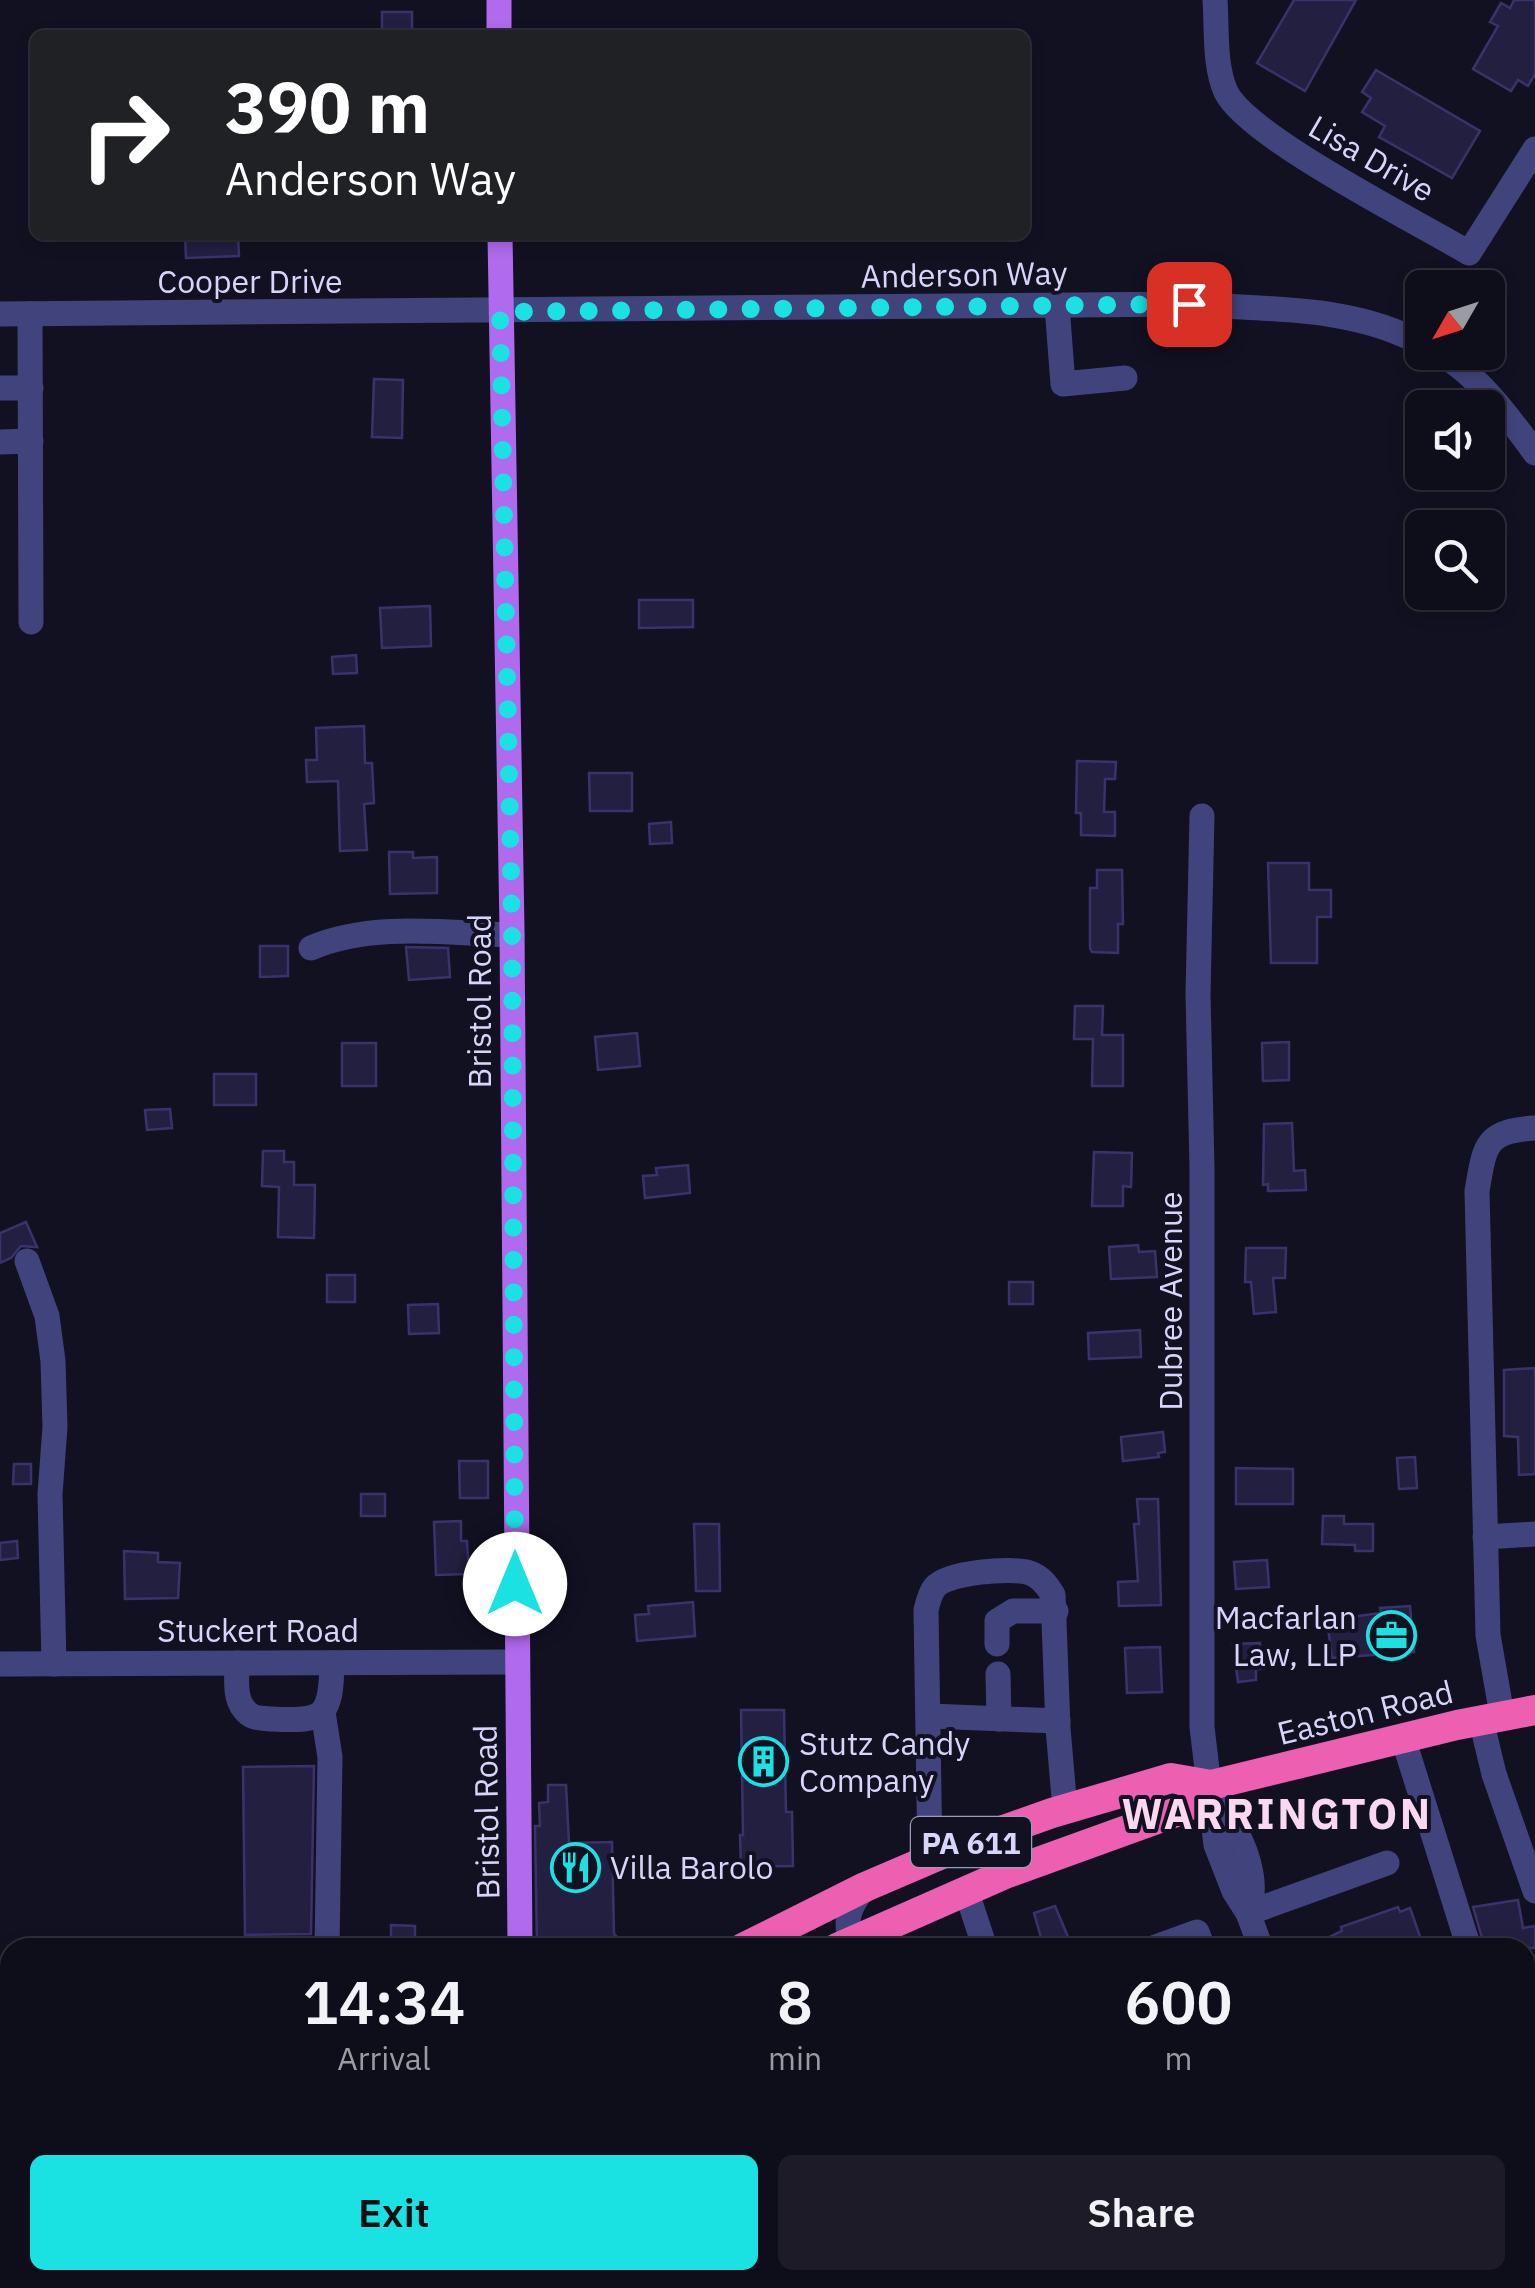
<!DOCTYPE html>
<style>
:root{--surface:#0e0d1a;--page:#1c1b27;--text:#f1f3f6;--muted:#9b9ca2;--line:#2e2d39;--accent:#1ae2e3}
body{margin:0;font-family:"IBM Plex Sans",sans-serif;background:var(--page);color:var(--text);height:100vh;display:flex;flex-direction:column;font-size:38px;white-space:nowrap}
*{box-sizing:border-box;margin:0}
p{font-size:32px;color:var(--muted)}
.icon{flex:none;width:55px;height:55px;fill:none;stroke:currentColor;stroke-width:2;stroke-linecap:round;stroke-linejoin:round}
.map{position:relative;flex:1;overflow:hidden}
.details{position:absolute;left:0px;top:1938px;width:1535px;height:352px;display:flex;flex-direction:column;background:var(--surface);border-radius:30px 30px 0 0;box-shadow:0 5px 15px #0003,0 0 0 2px var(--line)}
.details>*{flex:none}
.guide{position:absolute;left:30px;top:30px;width:1000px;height:210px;border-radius:15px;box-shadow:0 5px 15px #0003,0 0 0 2px var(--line);background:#202124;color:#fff;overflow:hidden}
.needle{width:65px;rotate:231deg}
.tools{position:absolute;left:1405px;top:270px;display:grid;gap:20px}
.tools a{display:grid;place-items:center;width:100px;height:100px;border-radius:15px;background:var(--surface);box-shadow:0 5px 15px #0003,0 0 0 2px var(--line);font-size:50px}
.pin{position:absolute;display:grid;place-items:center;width:85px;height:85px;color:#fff;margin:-42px;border-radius:20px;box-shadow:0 5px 15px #0006}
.me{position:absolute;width:110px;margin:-55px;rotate:0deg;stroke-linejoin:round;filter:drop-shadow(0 0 8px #0008)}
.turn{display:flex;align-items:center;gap:35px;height:210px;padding:0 30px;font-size:45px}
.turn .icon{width:130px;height:130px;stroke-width:2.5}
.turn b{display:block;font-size:70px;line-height:85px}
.eta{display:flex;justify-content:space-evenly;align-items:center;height:170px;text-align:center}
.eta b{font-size:60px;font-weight:600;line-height:70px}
.action{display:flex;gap:20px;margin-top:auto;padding:20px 30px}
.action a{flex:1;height:115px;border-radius:15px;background:var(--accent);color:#111;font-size:40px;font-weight:600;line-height:115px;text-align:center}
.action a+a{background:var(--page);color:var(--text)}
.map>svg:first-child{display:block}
.building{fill:#221f41;stroke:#39336a;stroke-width:2.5}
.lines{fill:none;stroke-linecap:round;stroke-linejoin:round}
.minor{stroke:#41447c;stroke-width:25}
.major{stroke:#b06aee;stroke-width:25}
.highway{stroke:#ed5fb0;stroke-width:30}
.route{stroke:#1ae2e3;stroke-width:18;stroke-dasharray:0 32.4}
.labels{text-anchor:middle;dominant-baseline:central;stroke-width:8;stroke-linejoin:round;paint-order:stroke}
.shield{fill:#121122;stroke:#9c9bb9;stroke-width:2.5}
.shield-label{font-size:30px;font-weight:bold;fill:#d7d6fa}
.street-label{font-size:32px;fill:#d7d6fa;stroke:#121122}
.poi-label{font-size:32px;fill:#d7d6fa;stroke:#121122;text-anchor:start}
.district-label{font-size:42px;font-weight:bold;letter-spacing:2.5px;fill:#fbd8f1;stroke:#121122}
</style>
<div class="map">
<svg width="1535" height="2288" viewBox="0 0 1535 2288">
<rect width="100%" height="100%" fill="#121122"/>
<g class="building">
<path d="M1294 0H1356L1305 91 1257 63Z"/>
<path d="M1514 0H1535V74L1528 86 1518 80 1511 91 1473 69 1498 26 1490 22 1501 3 1510 8Z"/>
<rect x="382" y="12" width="30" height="23"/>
<path d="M1376 70 1480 131 1452 178 1379 137 1385 126 1362 112 1371 98 1362 92Z"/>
<path d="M185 235H238L239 256 186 258Z"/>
<path d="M374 379 403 380 402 438 372 437Z"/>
<path d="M639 600H693V627L639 628Z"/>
<path d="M430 606 431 646 382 648 380 608Z"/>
<path d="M356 655 357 673 333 674 332 657Z"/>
<path d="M364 726 365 763H372L374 803 364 804 367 850 340 851 338 781 307 782 306 760H317L316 728Z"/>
<path d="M1077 761 1116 762 1115 779H1105L1104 812H1115V836L1081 835V813H1076Z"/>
<path d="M589 773H632V811H590Z"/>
<path d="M671 822 672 843 650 844 649 824Z"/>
<path d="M389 852H413V858L437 857V893L390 894Z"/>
<path d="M1268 863H1309V890H1331V917H1317V963H1271Z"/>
<path d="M1097 870H1122L1123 924H1118V953L1092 952 1090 948V888H1097Z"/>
<path d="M260 946H288V976L260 977Z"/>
<path d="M406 947 448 948 450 977 409 980Z"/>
<path d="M1075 1006H1103L1102 1035H1123V1086H1092L1093 1039H1074Z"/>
<path d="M637 1033 640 1066 598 1070 595 1037Z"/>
<path d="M1289 1042V1080L1263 1081 1262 1043Z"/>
<rect x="342" y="1043" width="34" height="43"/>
<rect x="214" y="1074" width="42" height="31"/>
<path d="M170 1109 172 1128 147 1130 145 1110Z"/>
<path d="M1292 1123 1294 1171 1305 1170 1306 1190 1268 1191V1184L1263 1185 1264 1124Z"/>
<path d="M263 1151H284V1162H294V1185H315L314 1238 278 1237 279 1187 262 1186Z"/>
<path d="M1094 1152 1132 1153 1131 1187 1123 1186V1206H1092Z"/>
<path d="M688 1165 690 1193 645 1198 643 1176 657 1175 656 1168Z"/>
<path d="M26 1222 37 1247 21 1246 11 1258 0 1263V1233Z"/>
<path d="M1138 1245 1139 1252 1155 1251 1157 1277 1111 1279 1109 1247Z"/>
<path d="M1246 1248H1286L1285 1278H1273L1276 1312 1254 1314 1251 1282H1245Z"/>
<rect x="327" y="1275" width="28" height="27"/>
<rect x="1009" y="1282" width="24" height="22"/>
<path d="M438 1304 439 1333 409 1334 408 1305Z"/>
<path d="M1140 1330 1141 1357 1089 1359 1088 1333Z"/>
<path d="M1535 1368V1474L1519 1475 1518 1437 1504 1436V1370Z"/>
<path d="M1163 1432 1165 1452 1158 1453 1159 1457 1123 1461 1121 1437Z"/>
<path d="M1415 1457 1417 1488 1399 1489 1397 1458Z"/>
<path d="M459 1461H488V1498H460Z"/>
<path d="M14 1464H31V1484H13Z"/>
<path d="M1236 1468 1293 1469V1504H1236Z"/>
<rect x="361" y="1494" width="24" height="22"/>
<path d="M1137 1499H1158L1161 1605 1119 1606 1118 1582 1138 1581 1134 1524H1139Z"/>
<path d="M1323 1516H1344V1524H1373V1551H1355V1545L1322 1544Z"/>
<path d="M461 1521V1541H467L469 1574 436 1575 434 1522Z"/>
<path d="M694 1524H719L720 1591H696Z"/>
<path d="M17 1541 18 1558 0 1560V1543Z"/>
<path d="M124 1551 158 1553V1562L180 1563 178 1598 125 1599Z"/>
<path d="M1267 1560 1269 1587 1236 1589 1234 1562Z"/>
<path d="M693 1602 695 1636 637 1641 635 1615 649 1614 648 1606Z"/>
<path d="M1410 1606 1414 1652 1332 1658 1327 1620 1381 1613 1380 1608Z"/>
<path d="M1260 1643 1262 1669H1256V1680L1238 1682 1233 1644Z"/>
<path d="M1160 1647 1162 1692 1127 1693 1125 1648Z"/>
<path d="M741 1710H784L786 1812H792L793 1866 741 1867 740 1835H743Z"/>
<path d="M314 1766 311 1934 245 1935 243 1767Z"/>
<path d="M548 1785H566L569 1843 612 1842 614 1934 628 1948H537L535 1826H540L539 1803 548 1802Z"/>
<path d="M1518 1900 1523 1928 1535 1926V1948H1485L1473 1907Z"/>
<path d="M1055 1906 1071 1944 1044 1948 1034 1913Z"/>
<path d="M1398 1907 1400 1912 1410 1908 1424 1948H1306L1342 1931 1341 1927Z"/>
<path d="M391 1925 415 1926V1948H391Z"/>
</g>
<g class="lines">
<g class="minor">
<path d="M1215 0C1217 28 1214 66 1226 92 1248 137 1419 223 1469 253L1535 149"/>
<path d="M1057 306 1063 384 1125 378"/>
<path d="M0 314 1189 304C1267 310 1352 305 1422 344"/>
<path d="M30 314 31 622"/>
<path d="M1438 352C1477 374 1509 417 1535 453"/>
<path d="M0 388H31"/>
<path d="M0 442 31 441"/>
<path d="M1202 816 1198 994 1202 1168V1727L1216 1845 1234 1891 1248 1913 1261 1948"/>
<path d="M311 948C372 922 446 933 512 935"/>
<path d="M27 1261 47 1316 53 1361 55 1427 50 1494 54 1664"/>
<path d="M1485 1537 1535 1534"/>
<path d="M997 1644V1621L1013 1611H1056"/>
<path d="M237 1663C237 1678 234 1697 244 1709 251 1719 261 1718 273 1719 325 1722 331 1716 332 1663"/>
<path d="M0 1664 516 1662"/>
<path d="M998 1674 999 1719"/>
<path d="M323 1712 330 1757 327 1948"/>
<path d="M1502 1715 1488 1635 1477 1191C1485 1146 1484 1131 1535 1128"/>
<path d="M929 1716 1058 1721"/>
<path d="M1481 1720 1494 1774 1535 1891"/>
<path d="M1403 1738 1469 1948"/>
<path d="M1216 1794C1236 1829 1263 1873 1248 1913"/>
<path d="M930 1859 926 1610C928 1602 930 1593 935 1587 948 1572 1012 1567 1030 1573 1041 1577 1047 1585 1053 1595L1058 1728 1065 1809"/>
<path d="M966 1890 985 1948"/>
<path d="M1248 1913 1387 1863"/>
<path d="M853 1948C843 1921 848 1908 865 1887"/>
<path d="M1153 1948 1197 1932 1203 1948"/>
<path d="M1525 2012 1535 2009"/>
<path d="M822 2280V2288"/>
<path d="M1188 2280 1189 2284 1200 2280"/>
<path d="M1378 2280 1381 2288"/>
<path d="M968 2288V2280"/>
</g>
<g class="major">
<path d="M499 0V35"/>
<path d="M500 235 512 929 520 1948"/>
<path d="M520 2280V2288"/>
</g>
<g class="highway">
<path d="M743 1948 865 1887 970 1842 1052 1813 1171 1778 1211 1785 1457 1725 1535 1710"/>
<path d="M837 1948 1005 1874 1182 1810 1211 1785"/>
<path d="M206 2288 217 2280"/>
<path d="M286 2288 298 2280"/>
</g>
</g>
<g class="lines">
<path class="route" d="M515 1584 512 928 500 312 1189 304"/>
</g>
<defs>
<symbol id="office-ring" viewBox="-11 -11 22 22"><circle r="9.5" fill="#121122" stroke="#1ae2e3" stroke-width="1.5"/><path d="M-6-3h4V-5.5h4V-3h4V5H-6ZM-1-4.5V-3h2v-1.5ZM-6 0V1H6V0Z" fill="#1ae2e3"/></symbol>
<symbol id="building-ring" viewBox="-11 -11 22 22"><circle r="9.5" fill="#121122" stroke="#1ae2e3" stroke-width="1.5"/><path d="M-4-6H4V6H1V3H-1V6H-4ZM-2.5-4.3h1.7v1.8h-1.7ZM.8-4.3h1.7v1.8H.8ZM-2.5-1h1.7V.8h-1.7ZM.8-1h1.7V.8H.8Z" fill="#1ae2e3"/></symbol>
<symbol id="restaurant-ring" viewBox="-11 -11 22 22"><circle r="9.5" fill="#121122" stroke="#1ae2e3" stroke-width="1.5"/><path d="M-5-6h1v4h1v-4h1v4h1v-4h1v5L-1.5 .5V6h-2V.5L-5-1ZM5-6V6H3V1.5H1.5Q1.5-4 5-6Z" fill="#1ae2e3"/></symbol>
</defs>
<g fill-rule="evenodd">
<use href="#office-ring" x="1364" y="1608" width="55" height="55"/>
<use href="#building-ring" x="736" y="1734" width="55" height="55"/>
<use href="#restaurant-ring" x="548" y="1840" width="55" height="55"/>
</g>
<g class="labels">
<rect class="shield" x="911" y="1817" width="120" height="50" rx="8"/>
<g class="shield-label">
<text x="971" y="1842">PA 611</text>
</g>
<g class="street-label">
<text transform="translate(1372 158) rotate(30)">Lisa Drive</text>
<text transform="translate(964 274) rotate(-1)">Anderson Way</text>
<text x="250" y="281">Cooper Drive</text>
<text transform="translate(479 1001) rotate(-90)">Bristol Road</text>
<text transform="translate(1170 1301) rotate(-90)">Dubree Avenue</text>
<text x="258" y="1630">Stuckert Road</text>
<text transform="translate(1365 1712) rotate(-14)">Easton Road</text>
<text transform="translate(486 1812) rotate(-91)">Bristol Road</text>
</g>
<g class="poi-label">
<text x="1357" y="1617" text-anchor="end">Macfarlan<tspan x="1357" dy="37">Law, LLP</tspan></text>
<text x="799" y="1743">Stutz Candy<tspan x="799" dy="37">Company</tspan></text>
<text x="610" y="1867">Villa Barolo</text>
</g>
<g class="district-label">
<text x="1277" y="1813">WARRINGTON</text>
</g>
</g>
</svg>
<div class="tools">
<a><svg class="needle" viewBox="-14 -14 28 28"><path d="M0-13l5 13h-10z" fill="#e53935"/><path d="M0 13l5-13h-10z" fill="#9b9ca2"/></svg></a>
<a><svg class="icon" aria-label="sound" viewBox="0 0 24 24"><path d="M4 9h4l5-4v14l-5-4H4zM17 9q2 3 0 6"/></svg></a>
<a><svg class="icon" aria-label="search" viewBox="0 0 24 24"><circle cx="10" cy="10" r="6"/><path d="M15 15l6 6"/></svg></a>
</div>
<div class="pin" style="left:1189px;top:304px;background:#d93025"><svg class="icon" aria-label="arrive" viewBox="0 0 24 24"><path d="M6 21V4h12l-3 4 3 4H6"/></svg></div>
<svg class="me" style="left:515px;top:1584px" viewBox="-20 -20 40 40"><circle r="19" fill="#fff"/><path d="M0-13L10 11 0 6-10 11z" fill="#1ae2e3"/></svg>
<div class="guide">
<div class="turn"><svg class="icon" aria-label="right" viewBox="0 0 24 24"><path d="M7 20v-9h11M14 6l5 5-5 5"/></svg><div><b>390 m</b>Anderson Way</div></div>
</div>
<section class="details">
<div class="eta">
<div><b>14:34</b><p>Arrival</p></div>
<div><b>8</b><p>min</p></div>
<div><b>600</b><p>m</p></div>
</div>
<div class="action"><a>Exit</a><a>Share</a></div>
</section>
</div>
